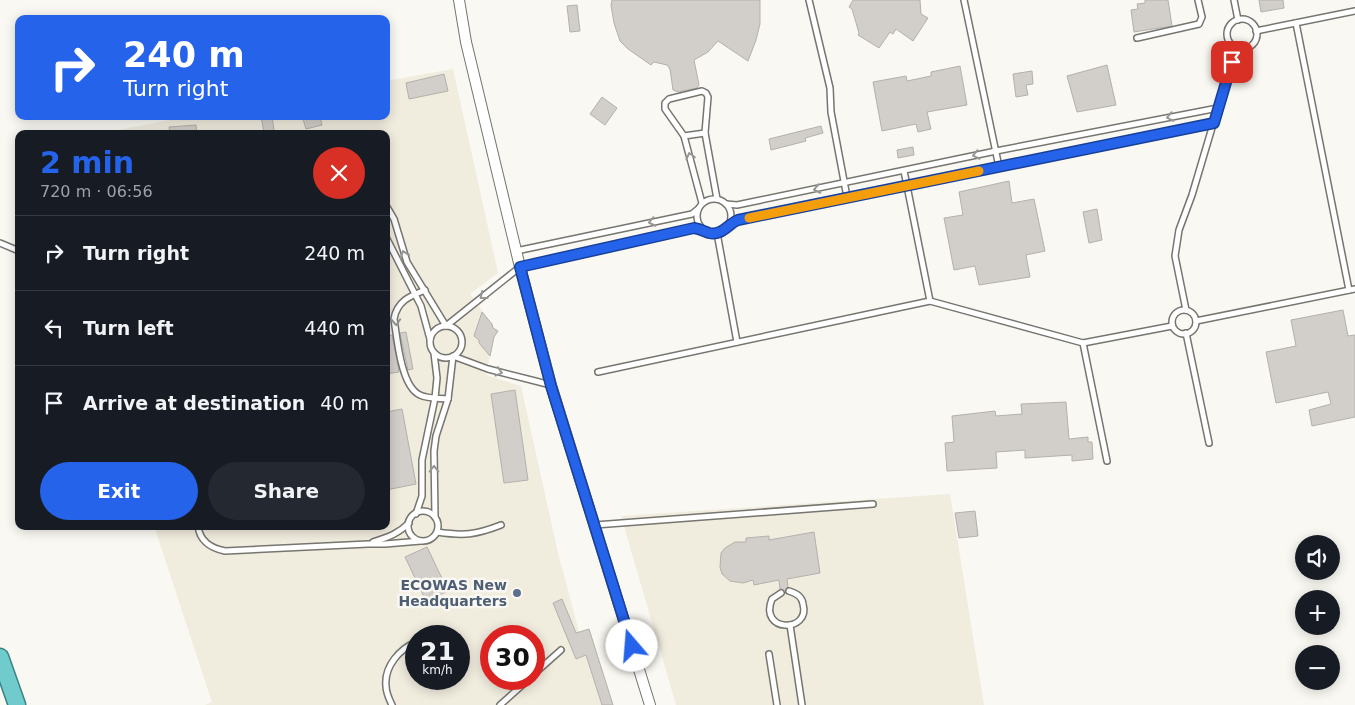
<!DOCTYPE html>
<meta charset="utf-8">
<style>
:root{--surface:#171b24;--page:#242831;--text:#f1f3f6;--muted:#9ea1a6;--line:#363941;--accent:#2563eb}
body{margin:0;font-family:"DejaVu Sans",sans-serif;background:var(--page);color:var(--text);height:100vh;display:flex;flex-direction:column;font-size:19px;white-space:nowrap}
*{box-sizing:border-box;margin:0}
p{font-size:16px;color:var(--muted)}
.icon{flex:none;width:28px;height:28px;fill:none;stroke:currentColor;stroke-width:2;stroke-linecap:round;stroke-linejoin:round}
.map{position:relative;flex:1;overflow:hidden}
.side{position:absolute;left:15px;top:130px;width:375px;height:400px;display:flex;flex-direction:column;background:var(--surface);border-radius:10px;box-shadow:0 2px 12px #0003}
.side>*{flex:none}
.top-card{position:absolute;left:15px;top:15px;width:375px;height:105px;border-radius:10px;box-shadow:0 2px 12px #0003;background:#2563eb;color:#fff;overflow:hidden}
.controls{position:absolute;left:1295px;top:535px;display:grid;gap:10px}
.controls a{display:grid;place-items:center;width:45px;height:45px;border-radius:50%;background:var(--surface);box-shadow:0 2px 12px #0003;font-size:25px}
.speed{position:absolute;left:405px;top:625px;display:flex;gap:10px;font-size:25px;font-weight:700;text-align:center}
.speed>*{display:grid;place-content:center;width:65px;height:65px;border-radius:50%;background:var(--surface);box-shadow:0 2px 12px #0003;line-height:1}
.speed small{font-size:12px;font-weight:400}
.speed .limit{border:8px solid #d22;background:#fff;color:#111}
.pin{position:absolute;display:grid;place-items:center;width:42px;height:42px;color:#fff;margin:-21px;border-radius:10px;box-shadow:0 2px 8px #0006}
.me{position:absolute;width:55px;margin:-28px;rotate:342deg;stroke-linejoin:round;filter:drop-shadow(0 0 4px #0008)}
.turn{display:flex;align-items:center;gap:18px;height:105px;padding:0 25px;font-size:22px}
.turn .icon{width:65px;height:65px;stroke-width:2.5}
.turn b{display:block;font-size:35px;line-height:42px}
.round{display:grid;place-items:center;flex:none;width:52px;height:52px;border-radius:26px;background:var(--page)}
.headline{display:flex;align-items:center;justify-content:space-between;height:85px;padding:0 25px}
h1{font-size:30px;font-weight:800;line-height:38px;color:var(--accent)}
.action{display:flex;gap:10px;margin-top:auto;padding:10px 25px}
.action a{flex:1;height:58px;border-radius:30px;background:var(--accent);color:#fff;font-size:20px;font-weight:800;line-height:58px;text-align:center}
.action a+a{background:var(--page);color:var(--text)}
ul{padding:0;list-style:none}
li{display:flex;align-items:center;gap:15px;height:75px;padding:0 25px;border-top:1px solid var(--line)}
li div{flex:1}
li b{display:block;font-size:19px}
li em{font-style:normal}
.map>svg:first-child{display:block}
.built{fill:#f0ecde;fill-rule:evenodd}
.building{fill:#d2cec9;stroke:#b4b0ab}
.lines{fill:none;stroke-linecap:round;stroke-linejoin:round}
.service-casing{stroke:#76756f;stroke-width:8}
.minor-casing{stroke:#76756f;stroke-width:12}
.trunk-casing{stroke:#398383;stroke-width:19}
.service{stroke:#fff;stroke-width:5}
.minor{stroke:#fff;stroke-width:10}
.trunk{stroke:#70cbcc;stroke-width:16}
.oneway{stroke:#969695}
.route-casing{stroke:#184099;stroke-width:12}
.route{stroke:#2563eb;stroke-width:9}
.slow{stroke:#f59e0b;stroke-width:9}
.service-dot{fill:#5c6f8a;stroke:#faf8f2;stroke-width:2}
.labels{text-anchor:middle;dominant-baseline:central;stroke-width:5;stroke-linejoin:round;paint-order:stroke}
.service-label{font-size:14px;font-weight:bold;fill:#4e5e75;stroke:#faf8f2;text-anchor:end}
</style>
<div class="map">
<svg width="1355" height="705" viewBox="0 0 1355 705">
<rect width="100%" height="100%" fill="#faf8f2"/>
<g class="built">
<path d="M453 69 498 273 470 294 492 324 493 328 498 331 494 337 486 375 521 386 558 553 579 632 602 705H205L212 702 154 526H386V134H96L192 116H386V81ZM416 636H459V679H416ZM491 636H534V679H491Z"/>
<path d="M950 494 984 705H676L621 516Z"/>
</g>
<g class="building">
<path d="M612 0H760V24L756 40 748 61 718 41 708 52 694 60 699 85 697 88 678 92 673 90 670 69 667 65 654 62 651 65 628 49 620 41 614 23 611 5Z"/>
<path d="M853 0H920L921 14 928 18 913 41 896 29 893 34 890 32 879 48 858 35 859 33 852 9 849 7Z"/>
<path d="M1145 0H1168L1172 26 1134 32 1131 10 1138 9 1137 4 1145 3Z"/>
<path d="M1259 0H1283L1284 8 1261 12Z"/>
<path d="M577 5 580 31 570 32 567 6Z"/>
<path d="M1107 65 1116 105 1077 112 1067 76Z"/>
<path d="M960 66 967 105 927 112 931 129 918 132 916 124 882 131 873 82 906 76 907 81 931 76V72Z"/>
<path d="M1032 71 1033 84 1026 85 1028 95 1016 97 1013 74Z"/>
<path d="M444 74 448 91 409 99 406 83Z"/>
<path d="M602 97 617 108 605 125 590 114Z"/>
<path d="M261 116H272L274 130 264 133Z"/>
<path d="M302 116H320L322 125 306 129Z"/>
<path d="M196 125 197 134H170L169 127Z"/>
<path d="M821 126 823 133 805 138 806 141 771 150 769 139Z"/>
<path d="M913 147 914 155 898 158 897 150Z"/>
<path d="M1009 181 1012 203 1034 199 1045 251 1026 255 1030 277 979 285 975 266 954 270 944 218 963 215 959 192Z"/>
<path d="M1097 209 1102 240 1089 243 1083 212Z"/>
<path d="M1343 310 1348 336 1355 335V417L1312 426 1309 410 1331 404 1328 392 1276 403 1266 352 1296 346 1291 320Z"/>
<path d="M482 312 492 324 493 328 498 331 494 337 490 356 479 343V340L474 336Z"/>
<path d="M406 332 413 369 408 370 400 333Z"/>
<path d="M392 335 399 372 386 374V336Z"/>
<path d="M515 390 528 480 504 483 491 394Z"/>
<path d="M1066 402 1069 439 1088 437V442H1092L1093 459 1072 461V455L1025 458V450L996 452 997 468 947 471 945 443 954 442 952 416 995 411 996 416 1022 414 1021 404Z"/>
<path d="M402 409 416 484 386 490V412Z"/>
<path d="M975 511 978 536 959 538 955 513Z"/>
<path d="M814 532 820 573 787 579 788 587 785 591 780 589 779 580 754 585 753 580 743 583 730 581 722 574 720 567 721 553 725 548 735 542H746V538L769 536V540Z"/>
<path d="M427 547 448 591 426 601 405 557Z"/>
<path d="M562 599 576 633 589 629 613 705H602L586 655 576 659 553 603Z"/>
</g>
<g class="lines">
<defs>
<g id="service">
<path d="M809 0 830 88 831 112 847 197"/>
<path d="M964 0 999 167"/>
<path d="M1234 0 1238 20"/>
<circle cx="1242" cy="34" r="15"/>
<path d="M1296 23 1349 290"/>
<path d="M1256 31 1355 11"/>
<path d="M1137 38 1199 24 1202 17 1198 0"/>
<path d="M684 136 705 133"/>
<path d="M904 171 930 301"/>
<circle cx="714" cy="216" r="17"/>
<path d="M702 203 684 136 665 109V103L669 99 702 91 706 93 708 97 705 133 717 199"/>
<path d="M726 204 737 205 996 151 1218 108"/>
<path d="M387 207 394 219 407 262 446 326 520 267 694 228 702 229"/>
<path d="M729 224 738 220 1214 123"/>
<path d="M717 233 737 342"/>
<path d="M386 237 421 306 430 339"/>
<path d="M0 243 19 251"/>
<path d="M516 251 692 214 698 209"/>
<path d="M425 290C410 296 397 301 394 319 397 338 401 387 420 395 428 399 439 398 448 399"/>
<path d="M1186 310 1175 256 1179 230 1192 195 1236 47"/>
<circle cx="1184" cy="322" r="12"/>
<path d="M1196 321 1355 289"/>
<circle cx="446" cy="342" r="16"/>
<path d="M1186 333 1209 443"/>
<path d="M1083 343 1107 461"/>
<path d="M598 372 930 301 1083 343 1172 326"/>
<circle cx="423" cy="526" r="15"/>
<path d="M416 514 422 496V460L435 398 437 378 434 353"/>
<path d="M435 517 434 451 436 436 448 399 453 356 488 369 551 385"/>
<path d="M595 525 873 504"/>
<path d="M198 526C200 542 211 548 225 551L368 544H385L421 541"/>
<path d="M437 532C464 536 475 535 501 525"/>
<path d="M373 542C388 537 398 534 409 523"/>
<path d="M781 593 772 599C758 633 811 633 803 604 802 596 796 593 789 591"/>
<path d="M790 625 802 705"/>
<path d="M769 654 777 705"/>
<path d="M534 674 561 650"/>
<path d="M392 705C389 699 386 692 386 686 384 666 400 649 416 642"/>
<path d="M500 705 529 679"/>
</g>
<path id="minor" d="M459 0 466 42 520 267 551 385 650 705"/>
<path id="trunk" d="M0 657 17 705"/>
</defs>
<use href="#service" class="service-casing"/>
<use href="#minor" class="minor-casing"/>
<use href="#trunk" class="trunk-casing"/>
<use href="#service" class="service"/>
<use href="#minor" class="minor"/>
<use href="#trunk" class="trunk"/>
</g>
<defs><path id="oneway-chevron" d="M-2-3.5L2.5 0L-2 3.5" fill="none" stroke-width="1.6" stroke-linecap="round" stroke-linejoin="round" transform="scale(1.25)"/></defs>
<g class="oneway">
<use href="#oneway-chevron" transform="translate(1170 117) rotate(169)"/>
<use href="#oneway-chevron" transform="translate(976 155) rotate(168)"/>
<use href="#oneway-chevron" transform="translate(690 156) rotate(-105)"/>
<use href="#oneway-chevron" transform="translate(817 189) rotate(169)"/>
<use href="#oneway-chevron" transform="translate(652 222) rotate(168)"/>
<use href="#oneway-chevron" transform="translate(404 254) rotate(-110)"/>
<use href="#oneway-chevron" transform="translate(483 296) rotate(142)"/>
<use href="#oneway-chevron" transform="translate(396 322) rotate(87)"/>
<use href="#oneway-chevron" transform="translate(499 372) rotate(15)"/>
<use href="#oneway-chevron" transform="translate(434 469) rotate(-90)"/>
</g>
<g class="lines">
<defs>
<path id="route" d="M632 646 551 386 520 267 694 228C701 229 703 231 709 233 722 236 728 224 738 220L1214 123 1232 62"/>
</defs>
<use href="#route" class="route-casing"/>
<use href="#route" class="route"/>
<path class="slow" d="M749 218 979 171"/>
</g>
<circle class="service-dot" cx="517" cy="593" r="5"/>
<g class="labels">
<g class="service-label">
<text x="507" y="585">ECOWAS New<tspan x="507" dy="16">Headquarters</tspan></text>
</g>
</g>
</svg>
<div class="controls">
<a><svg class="icon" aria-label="sound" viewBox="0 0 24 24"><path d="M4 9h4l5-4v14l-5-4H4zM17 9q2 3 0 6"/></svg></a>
<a>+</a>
<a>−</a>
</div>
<div class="speed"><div>21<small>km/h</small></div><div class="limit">30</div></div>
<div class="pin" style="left:1232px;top:62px;background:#d93025"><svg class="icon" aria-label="arrive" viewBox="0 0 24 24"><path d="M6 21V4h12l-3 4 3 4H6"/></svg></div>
<svg class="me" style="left:632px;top:646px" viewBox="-20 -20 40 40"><circle r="19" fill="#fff"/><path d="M0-13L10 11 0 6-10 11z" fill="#2563eb"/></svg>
<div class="top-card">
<div class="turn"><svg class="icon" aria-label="right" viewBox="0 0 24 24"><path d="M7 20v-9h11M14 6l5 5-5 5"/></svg><div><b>240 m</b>Turn right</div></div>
</div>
<section class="side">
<div class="headline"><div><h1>2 min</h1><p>720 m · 06:56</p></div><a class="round" style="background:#d93025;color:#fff"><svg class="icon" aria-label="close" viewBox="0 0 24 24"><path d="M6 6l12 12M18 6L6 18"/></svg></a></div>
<ul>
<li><svg class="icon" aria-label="right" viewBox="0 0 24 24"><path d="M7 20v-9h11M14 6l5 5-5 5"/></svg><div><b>Turn right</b></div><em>240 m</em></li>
<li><svg class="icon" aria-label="left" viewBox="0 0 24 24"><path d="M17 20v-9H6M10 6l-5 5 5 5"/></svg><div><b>Turn left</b></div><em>440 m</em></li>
<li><svg class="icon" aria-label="arrive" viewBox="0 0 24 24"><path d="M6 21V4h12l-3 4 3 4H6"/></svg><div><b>Arrive at destination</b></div><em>40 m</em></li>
</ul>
<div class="action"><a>Exit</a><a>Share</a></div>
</section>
</div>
